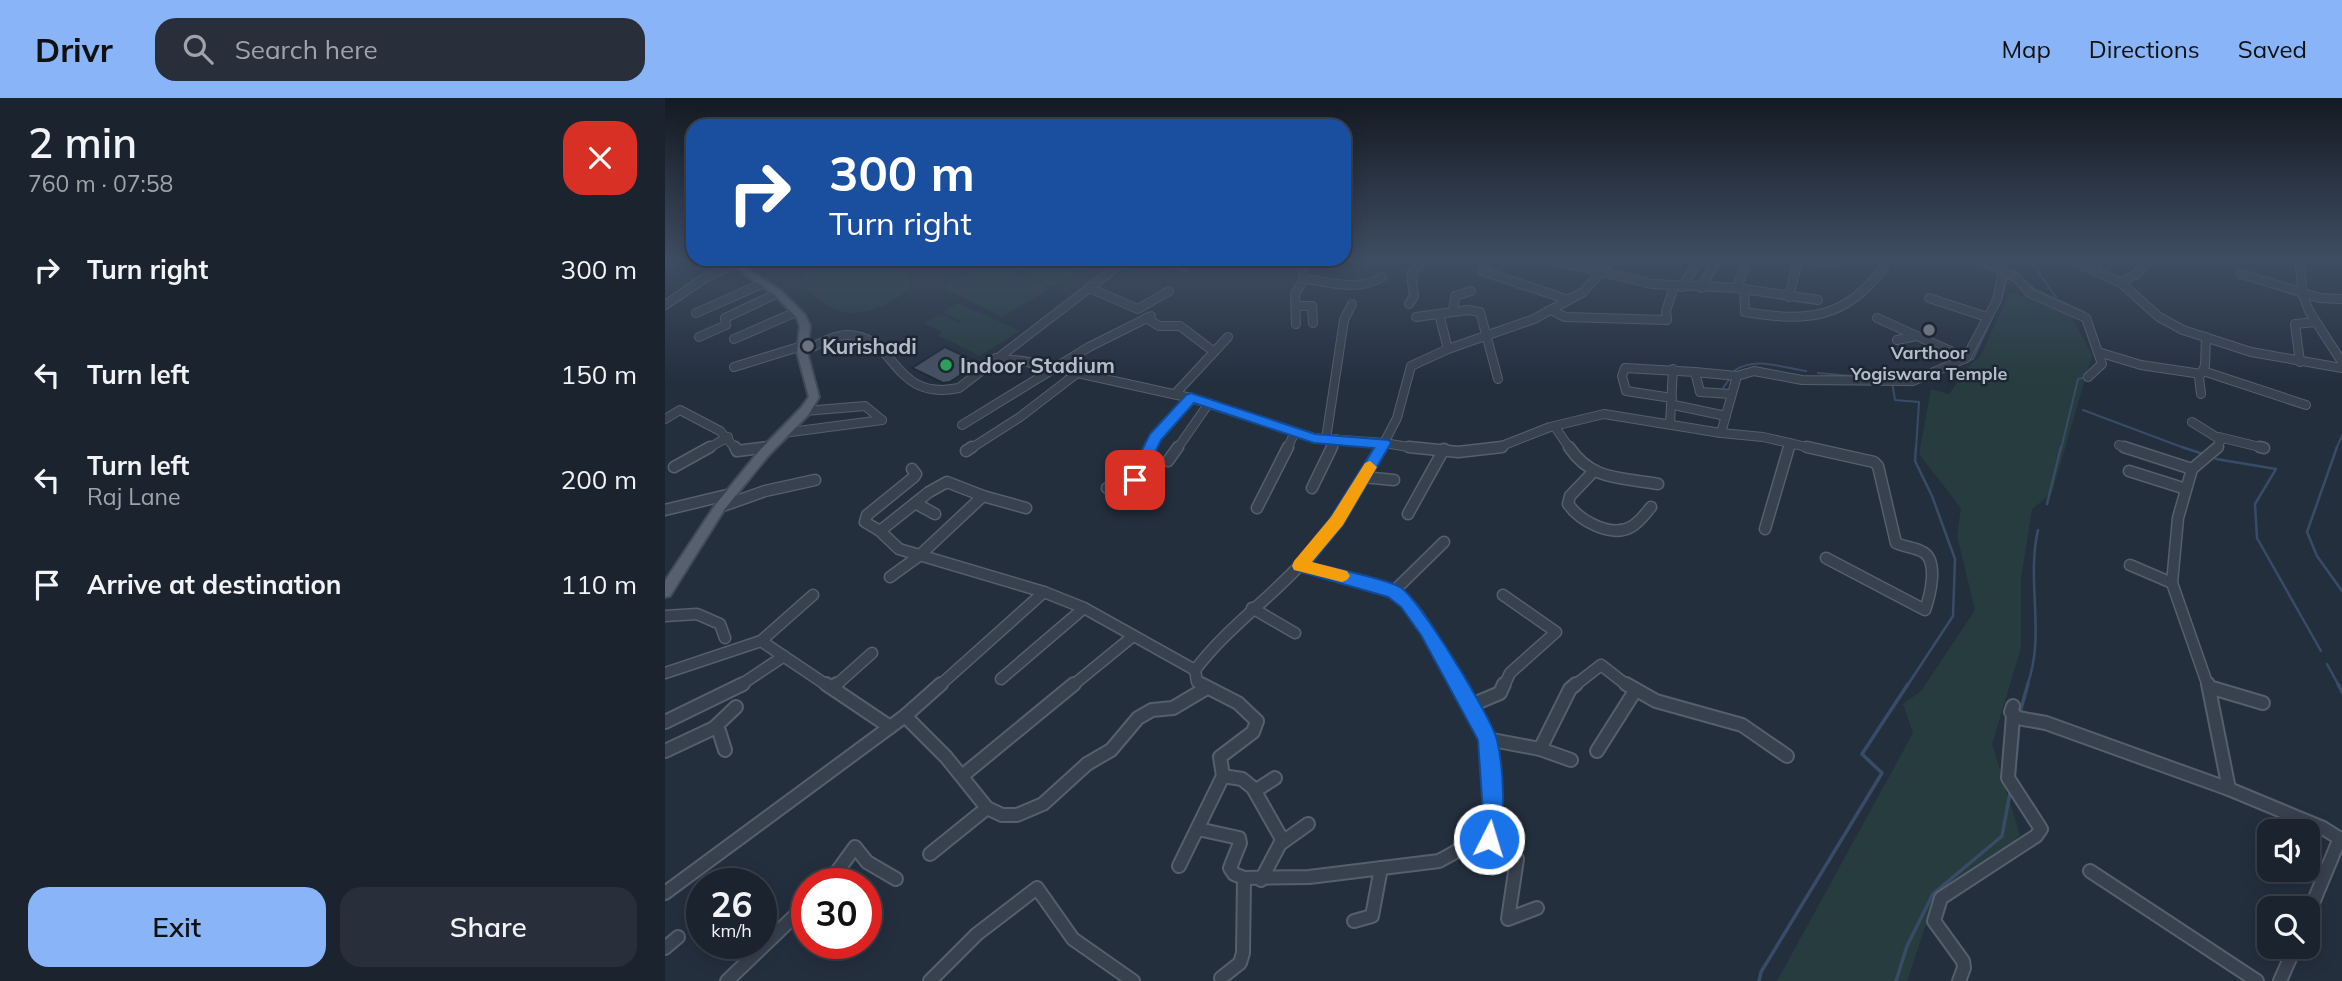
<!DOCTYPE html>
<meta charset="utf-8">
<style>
:root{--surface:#1b232e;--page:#282f3a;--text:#f1f3f6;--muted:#a0a4aa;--line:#39404a;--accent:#8ab4f8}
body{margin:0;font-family:Mulish,sans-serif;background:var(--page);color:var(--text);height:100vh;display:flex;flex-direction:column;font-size:26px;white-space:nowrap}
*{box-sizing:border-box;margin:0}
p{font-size:23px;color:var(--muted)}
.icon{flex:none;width:38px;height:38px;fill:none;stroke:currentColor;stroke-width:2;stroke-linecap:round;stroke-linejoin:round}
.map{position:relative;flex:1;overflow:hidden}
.sheet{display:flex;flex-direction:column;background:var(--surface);width:665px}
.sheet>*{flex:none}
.guide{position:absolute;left:21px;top:21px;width:665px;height:147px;border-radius:21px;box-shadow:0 4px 18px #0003,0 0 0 2px var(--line);background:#1a4fa0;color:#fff;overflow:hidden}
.tools{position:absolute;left:1592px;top:721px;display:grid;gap:14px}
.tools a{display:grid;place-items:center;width:63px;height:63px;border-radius:14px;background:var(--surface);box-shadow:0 4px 18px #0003,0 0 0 2px var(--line);font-size:35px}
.speed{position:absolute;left:21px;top:770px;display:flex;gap:14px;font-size:35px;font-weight:700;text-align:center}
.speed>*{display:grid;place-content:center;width:91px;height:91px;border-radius:50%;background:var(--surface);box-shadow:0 4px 18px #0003,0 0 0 2px var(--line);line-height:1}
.speed small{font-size:18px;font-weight:400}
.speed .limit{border:10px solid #d22;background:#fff;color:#111}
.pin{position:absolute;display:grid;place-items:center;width:60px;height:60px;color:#fff;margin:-30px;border-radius:14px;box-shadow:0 4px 10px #0006}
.me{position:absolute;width:77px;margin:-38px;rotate:5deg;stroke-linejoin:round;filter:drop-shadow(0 0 5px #0008)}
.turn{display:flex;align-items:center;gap:24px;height:147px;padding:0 28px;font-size:32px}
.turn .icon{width:91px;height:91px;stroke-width:2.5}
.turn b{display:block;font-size:49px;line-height:60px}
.round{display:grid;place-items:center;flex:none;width:74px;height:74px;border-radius:21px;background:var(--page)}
.overview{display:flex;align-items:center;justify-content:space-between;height:119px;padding:0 28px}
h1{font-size:42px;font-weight:600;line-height:52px}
.primary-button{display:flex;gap:14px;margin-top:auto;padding:14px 28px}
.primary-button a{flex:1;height:80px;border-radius:21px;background:var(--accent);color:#111;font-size:28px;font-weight:600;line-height:80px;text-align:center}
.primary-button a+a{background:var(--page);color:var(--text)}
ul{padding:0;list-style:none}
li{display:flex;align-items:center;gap:21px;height:105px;padding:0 28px}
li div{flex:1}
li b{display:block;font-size:26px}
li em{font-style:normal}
header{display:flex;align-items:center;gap:42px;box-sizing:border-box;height:98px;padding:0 35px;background:var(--accent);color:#111}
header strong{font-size:33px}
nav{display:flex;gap:38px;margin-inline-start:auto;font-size:24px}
.search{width:490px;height:63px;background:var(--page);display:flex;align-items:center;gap:18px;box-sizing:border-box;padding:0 24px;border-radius:21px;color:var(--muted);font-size:26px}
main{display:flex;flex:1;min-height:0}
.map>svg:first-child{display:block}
.green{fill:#263c3f}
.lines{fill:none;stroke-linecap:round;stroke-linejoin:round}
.stream-far2{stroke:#394c67;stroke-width:2}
.stream-far1{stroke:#394c67;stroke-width:2.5}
.stream{stroke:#394c67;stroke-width:3.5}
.building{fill:#455162;stroke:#1f2835;stroke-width:2}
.minor-far2-casing{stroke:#565f6c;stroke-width:10}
.minor-far1-casing{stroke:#565f6c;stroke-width:13}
.minor-casing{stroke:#565f6c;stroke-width:16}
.major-casing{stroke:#414a57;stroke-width:4}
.minor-far2{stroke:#38414e;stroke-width:8}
.minor-far1{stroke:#38414e;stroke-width:10}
.minor{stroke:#38414e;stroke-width:12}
.major{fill:#56606e;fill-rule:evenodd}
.route{fill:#1a73e8;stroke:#114b97;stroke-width:2}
.slow{fill:#f59e0b}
.worship-dot{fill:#6b7280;stroke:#1d2633;stroke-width:2.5}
.leisure-dot{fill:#2e9e5b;stroke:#1d2633;stroke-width:2.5}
.labels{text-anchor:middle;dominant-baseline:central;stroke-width:5;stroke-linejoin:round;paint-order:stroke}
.far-poi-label{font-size:18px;font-weight:bold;fill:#b4bcc9;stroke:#1d2633}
.poi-label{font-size:21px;font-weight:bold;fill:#b4bcc9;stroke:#1d2633;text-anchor:start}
</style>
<header>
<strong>Drivr</strong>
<div class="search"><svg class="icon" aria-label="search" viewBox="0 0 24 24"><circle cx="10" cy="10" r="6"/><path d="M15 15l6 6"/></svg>Search here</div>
<nav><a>Map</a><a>Directions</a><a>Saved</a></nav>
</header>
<main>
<section class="sheet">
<div class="overview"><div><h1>2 min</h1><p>760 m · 07:58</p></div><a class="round" style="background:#d93025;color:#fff"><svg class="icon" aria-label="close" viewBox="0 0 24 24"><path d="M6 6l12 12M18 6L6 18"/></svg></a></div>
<ul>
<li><svg class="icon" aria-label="right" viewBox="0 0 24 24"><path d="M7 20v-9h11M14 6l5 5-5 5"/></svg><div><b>Turn right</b></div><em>300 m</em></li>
<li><svg class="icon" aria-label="left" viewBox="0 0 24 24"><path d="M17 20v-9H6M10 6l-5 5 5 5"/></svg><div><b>Turn left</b></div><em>150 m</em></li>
<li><svg class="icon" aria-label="left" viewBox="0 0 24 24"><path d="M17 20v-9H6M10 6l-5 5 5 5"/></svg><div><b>Turn left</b><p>Raj Lane</p></div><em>200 m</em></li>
<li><svg class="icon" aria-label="arrive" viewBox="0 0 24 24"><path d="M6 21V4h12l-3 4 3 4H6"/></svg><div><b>Arrive at destination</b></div><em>110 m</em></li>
</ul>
<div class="primary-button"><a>Exit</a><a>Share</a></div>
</section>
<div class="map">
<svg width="1677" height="883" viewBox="0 0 1677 883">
<rect width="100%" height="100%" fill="#242f3e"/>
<g class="green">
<path d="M161 161H217L245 177 246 188C229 206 195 223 170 211 158 205 145 194 133 186 139 172 147 167 161 161Z"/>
<path d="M328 161H437L439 162 434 165 429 164 388 189Z"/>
<path d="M324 163 384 191 337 219 276 189Z"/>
<path d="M1345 194 1378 204 1407 219 1427 257 1387 395 1367 411 1356 481V550L1327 646 1355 737 1262 823 1242 883H1112L1248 635 1238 606 1256 593 1310 512 1292 438 1296 410 1254 356 1266 291 1284 296 1306 266 1315 259Z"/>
<path d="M293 205 355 233 315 258 273 237 277 234 259 225 276 216 294 225 295 223 278 214Z"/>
</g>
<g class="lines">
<g class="stream-far2">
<path d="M1356 160 1366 164 1391 199"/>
<path d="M1356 180 1371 192 1419 214"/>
<path d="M1336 203 1342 179"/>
<path d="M1302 263 1308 261 1328 218"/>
<path d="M1069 273C1090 258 1118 270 1141 273"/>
<path d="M1153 275 1198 279"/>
<path d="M1227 284 1230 302 1254 304 1251 351"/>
<path d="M1058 290 1065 280"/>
<path d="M1418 312 1522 351"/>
<path d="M1396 351 1413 281 1421 279"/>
<path d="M1671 351 1677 338"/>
</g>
<g class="stream-far1">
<path d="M1517 349 1538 356"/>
<path d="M1672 349 1642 434 1652 458 1677 493"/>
<path d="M1551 361 1611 371 1590 406 1592 440 1656 553"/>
<path d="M1382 406 1396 349"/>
<path d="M1662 566 1674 588"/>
<path d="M1242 588 1288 518 1290 461 1267 398 1250 363 1251 349"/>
<path d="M1362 588C1381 536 1361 485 1373 432"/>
</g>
<g class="stream">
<path d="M1673 586 1677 594"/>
<path d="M1355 614 1363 586"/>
<path d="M1351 660 1354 627"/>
<path d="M1094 883 1096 874 1217 675 1197 656 1243 586"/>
<path d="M1231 883 1242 848 1268 796 1337 738 1345 695"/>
</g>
</g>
<path class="building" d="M280 249 314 265 285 284 278 285 247 270Z"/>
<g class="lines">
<defs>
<g id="minor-far2">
<path d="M822 160 817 173 904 202"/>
<path d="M1311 160 1352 180 1365 195 1421 220 1437 266 1423 279"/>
<path d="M1402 160 1456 185 1494 219 1518 232 1586 254 1677 270"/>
<path d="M1634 160 1638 197 1644 213 1677 264"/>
<path d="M501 161 520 169"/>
<path d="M579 162 582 161"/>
<path d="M886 162 987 186 1072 190 1153 202"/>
<path d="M1427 172 1435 160"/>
<path d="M1576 176 1655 200 1677 201"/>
<path d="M639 181C667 184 691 194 717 179"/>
<path d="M1455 184 1472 176 1480 165 1492 160"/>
<path d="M1017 189 1036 160"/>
<path d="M424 190 473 211 504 193"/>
<path d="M1036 190 1053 160"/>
<path d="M1072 190 1083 160"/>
<path d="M1079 191 1080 214C1141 224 1181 222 1219 169"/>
<path d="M1124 199 1133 161 1169 164"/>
<path d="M1264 200 1322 219"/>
<path d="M744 206 749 198 746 176 757 164 755 160"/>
<path d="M0 207 40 180 68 167"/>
<path d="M631 208H647L648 225"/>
<path d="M886 212 900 219 1002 222 1001 213 1009 189"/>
<path d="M788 214 790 198 806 193"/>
<path d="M31 215 99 185"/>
<path d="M774 216 783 251"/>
<path d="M751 219 803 212 815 214 833 281"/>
<path d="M481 220 494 228H515L548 253"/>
<path d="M1212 220 1301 260"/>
<path d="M631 226 630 196 639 181 636 161"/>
<path d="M34 239 61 227 60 220 113 195"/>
<path d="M69 241 131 214"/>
<path d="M1232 242 1251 238"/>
<path d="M137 254C151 248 167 237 183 237 233 238 226 304 294 290L462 161"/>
<path d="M1433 254 1476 267 1536 276"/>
<path d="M331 260 358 263 526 300 649 340 719 345 732 320 746 268 783 251 869 221 918 194 949 160"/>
<path d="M1635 264 1630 226 1650 224"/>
<path d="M69 269 137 248"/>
<path d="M1538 273 1641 307"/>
<path d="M1030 274 1072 278"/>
<path d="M510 296 563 239"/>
<path d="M1536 296 1534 279 1540 268 1541 239"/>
<path d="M1007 300 961 293 957 278 960 270 1030 274 1035 294 1066 296"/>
<path d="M1009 307 1061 318"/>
<path d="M140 313 200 308 217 322"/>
<path d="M0 321 15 312 55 333 71 351"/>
<path d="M1527 324 1556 342 1551 351"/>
<path d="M1005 325 1008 271"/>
<path d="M297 327 424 249 486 218"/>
<path d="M890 329 905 351"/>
<path d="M118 335 217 322"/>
<path d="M1056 335 1098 339 1150 351"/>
<path d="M1554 339 1599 350"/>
<path d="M661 341 679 222 687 206"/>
<path d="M1454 347 1463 351"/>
<path d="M42 351 63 339"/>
<path d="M90 351 104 349"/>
<path d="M305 351 355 319 411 276"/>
<path d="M485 351 490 339 526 300"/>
<path d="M512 351 544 305"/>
<path d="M622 351 629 336"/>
<path d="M666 351 671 341"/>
<path d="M715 351 719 345 756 351"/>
<path d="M829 351 885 329 939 316 1056 335 1072 278 1089 273 1137 282 1248 283 1301 260 1332 202 1338 174"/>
<path d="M1123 351 1125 345"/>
</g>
<g id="minor-far1">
<path d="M70 349 72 353 104 349"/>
<path d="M744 349 793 354 837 349"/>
<path d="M904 349C927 383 955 379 993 386"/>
<path d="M1142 349 1209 364 1213 368 1231 445C1239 449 1250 449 1258 454 1274 463 1265 498 1260 512L1161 460"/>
<path d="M1459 349 1527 371"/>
<path d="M1595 349 1599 350"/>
<path d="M301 353 307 349"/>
<path d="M503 363 513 349"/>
<path d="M9 369 45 349"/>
<path d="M247 371 251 376 249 379 202 417 200 424 215 433 264 394 282 384 318 398"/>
<path d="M1464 373 1521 391"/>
<path d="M928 374 905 398 903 406C915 423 946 440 966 429 975 424 980 416 986 409"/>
<path d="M698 379 729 382"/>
<path d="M442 390 463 397 485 349"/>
<path d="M647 390 667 349"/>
<path d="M250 405 270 416"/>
<path d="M55 409 100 393 150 382"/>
<path d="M592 410 623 349"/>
<path d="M0 412 66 396"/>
<path d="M743 416 779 351"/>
<path d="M1100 431 1124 349"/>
<path d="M215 433 234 451 379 494"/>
<path d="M1465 467 1507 485"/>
<path d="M635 468C661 475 725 487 742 504 764 527 778 561 793 588"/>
<path d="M225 479 254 458 318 398 361 410"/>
<path d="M728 494 779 444"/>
<path d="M838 497 891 534 845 575 839 588"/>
<path d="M587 510 630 535"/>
<path d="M0 518 32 516 55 526 60 540"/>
<path d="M96 543 163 588"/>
<path d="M530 572 532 584 540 588"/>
<path d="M0 575 96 543 148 497"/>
<path d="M336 581 419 510"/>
<path d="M74 588 119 558"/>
<path d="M170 588 207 555"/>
<path d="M274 588 379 494 419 510 530 572C561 531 603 502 637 465 669 430 692 389 717 349"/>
<path d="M407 588 467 539"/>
<path d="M909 588 936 567 963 588"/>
<path d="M1543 588 1507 485 1513 420 1527 371 1553 349"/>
</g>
<g id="minor">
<path d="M161 586 225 629"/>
<path d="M536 586 573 605 592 623 588 634 555 659 558 678 577 681 588 690 618 743"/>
<path d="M961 586 991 603 1077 627 1122 658"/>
<path d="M1543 586 1564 691"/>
<path d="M169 589 172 586"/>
<path d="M1544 589 1598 605"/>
<path d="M804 608 835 595 839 586"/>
<path d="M1348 608 1346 614 1353 620 1381 625 1564 691 1658 730 1677 742"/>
<path d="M240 618 281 659 322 710 337 717H352L378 706 422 666 446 652 473 620 487 612 508 610 540 591"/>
<path d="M0 624 78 586"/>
<path d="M49 630 71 609"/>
<path d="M822 641 875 651 905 591 911 586"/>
<path d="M875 651 906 662"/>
<path d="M0 653 49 630 54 633 60 652"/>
<path d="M932 653 970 593"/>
<path d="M297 678 409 586"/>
<path d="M590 693 610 680"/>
<path d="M533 731 574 740 575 745 565 770 569 776 579 780 644 779 774 763 812 742 824 741 828 715 822 641 792 586"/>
<path d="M824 741 852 761 843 821 872 810"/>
<path d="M265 756 322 710"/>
<path d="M514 768 558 678"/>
<path d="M1425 773 1592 883"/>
<path d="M596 782 615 746 643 726"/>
<path d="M163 786 190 749 202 764 231 781"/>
<path d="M0 795 240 618 276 586"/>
<path d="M1643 817 1675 740"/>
<path d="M689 823 707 818 716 770"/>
<path d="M0 850 13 839"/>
<path d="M556 880 575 865 578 855 579 780"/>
<path d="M62 883 142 806"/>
<path d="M265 883 312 836 372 790 408 841 468 883"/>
<path d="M1294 883 1299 870 1298 863 1269 823 1276 800 1371 738 1376 731 1343 680 1348 618"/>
<path d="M1615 883 1630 849"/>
</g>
<path id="major" d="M57 161H67L116 193 140 217 145 228 142 254 154 299 144 316 103 358 59 412 5 498 0 499V483L51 406 95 352 136 310 144 299 132 254 135 228 132 220 110 197Z"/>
</defs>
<use href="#minor-far2" class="minor-far2-casing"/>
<use href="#minor-far1" class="minor-far1-casing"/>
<use href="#minor" class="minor-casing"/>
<use href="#major" class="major-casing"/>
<use href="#minor-far2" class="minor-far2"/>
<use href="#minor-far1" class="minor-far1"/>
<use href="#minor" class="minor"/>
<use href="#major" class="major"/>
</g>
<linearGradient id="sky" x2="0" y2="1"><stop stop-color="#141a22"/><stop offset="0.57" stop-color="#3f4d63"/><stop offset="1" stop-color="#3f4d63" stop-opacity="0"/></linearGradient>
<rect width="1677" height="283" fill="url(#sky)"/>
<path class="route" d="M526 295 650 336 724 342 726 345 678 427 647 465C669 471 716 479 735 489 754 500 827 620 832 642 838 667 842 725 832 749L824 751 817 749 814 741 818 715 813 642 756 537 736 509 723 499 629 472 627 468 666 419 709 350 649 345 529 305 496 342 475 386H464L462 382 485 336 521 297Z"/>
<path class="slow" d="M705 363 712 369 678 427 647 464 682 473 685 478 682 482 677 484 629 472 627 468 629 463 666 419 700 365Z"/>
<g class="worship-dot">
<circle cx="1264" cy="232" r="7"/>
<circle cx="143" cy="248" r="7"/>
</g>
<circle class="leisure-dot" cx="281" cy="267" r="7"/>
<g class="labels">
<g class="far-poi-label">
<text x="1264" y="254">Varthoor<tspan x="1264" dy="21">Yogiswara Temple</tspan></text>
</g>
<g class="poi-label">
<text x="157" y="248">Kurishadi</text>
<text x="295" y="267">Indoor Stadium</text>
</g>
</g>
</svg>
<div class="tools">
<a><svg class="icon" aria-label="sound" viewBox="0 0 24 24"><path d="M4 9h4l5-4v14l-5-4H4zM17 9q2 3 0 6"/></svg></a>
<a><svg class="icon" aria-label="search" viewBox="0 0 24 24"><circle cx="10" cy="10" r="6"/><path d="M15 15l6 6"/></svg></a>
</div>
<div class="speed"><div>26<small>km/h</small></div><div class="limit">30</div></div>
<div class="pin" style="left:470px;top:382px;background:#d93025"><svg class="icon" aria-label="arrive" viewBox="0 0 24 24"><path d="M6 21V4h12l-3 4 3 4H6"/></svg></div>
<svg class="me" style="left:824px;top:741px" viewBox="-20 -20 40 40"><circle r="17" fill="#1a73e8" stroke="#fff" stroke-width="3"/><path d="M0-11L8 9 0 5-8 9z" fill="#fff"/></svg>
<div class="guide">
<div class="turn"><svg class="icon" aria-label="right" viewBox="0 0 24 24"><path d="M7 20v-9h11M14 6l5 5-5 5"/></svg><div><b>300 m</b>Turn right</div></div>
</div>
</div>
</main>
